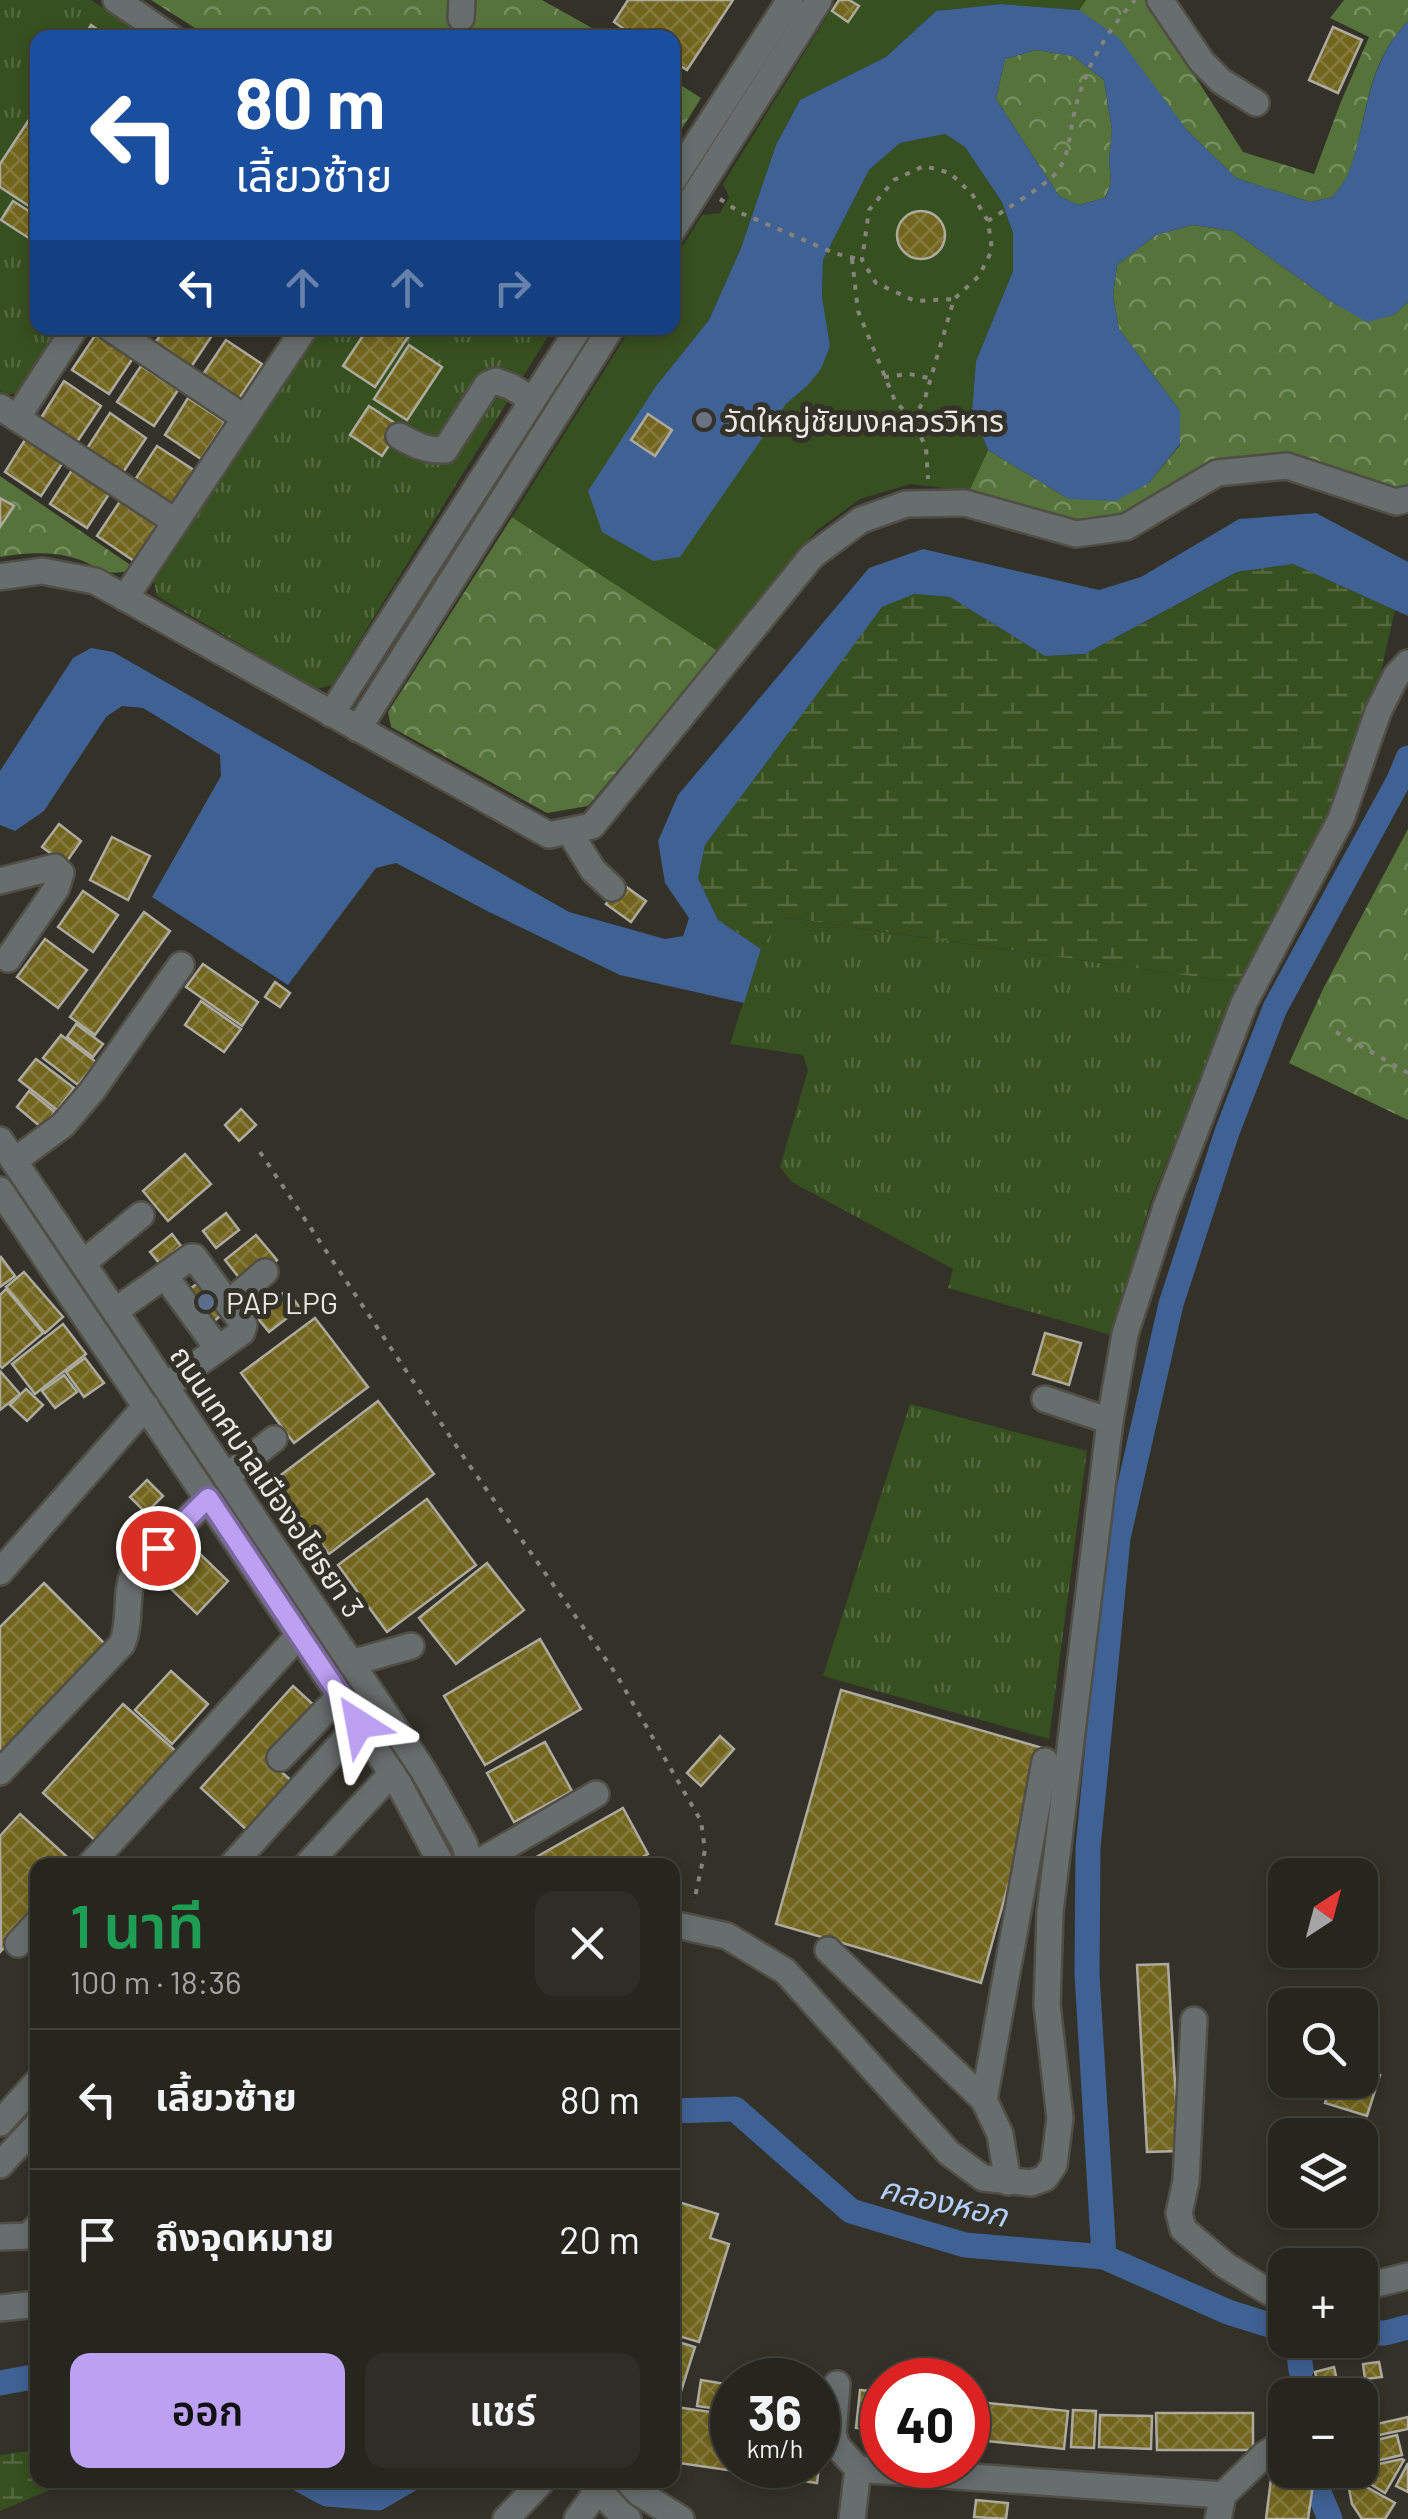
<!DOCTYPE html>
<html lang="th">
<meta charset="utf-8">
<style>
:root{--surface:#26251e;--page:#2e2d27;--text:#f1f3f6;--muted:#a4a5a4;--line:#42423c;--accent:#bca0f2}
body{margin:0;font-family:Barlow,"Noto Sans Thai",sans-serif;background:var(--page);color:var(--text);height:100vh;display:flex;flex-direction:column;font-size:38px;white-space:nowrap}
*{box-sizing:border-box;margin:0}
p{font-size:32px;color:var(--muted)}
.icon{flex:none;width:55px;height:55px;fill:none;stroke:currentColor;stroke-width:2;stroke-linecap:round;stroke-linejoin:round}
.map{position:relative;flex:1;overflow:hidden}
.sheet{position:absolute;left:30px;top:1858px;width:650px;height:630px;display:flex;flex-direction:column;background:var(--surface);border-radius:20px;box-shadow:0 5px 15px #0003,0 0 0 2px var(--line)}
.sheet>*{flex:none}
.hud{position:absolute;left:30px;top:30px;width:650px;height:305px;border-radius:20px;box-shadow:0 5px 15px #0003,0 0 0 2px var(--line);background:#1a4fa0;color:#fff;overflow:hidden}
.needle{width:65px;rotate:36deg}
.tools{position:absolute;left:1268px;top:1858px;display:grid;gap:20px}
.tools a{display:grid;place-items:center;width:110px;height:110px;border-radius:20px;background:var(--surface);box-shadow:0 5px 15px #0003,0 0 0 2px var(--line);font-size:50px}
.speed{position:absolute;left:710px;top:2358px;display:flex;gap:20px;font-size:50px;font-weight:700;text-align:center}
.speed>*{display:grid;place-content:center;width:130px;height:130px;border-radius:50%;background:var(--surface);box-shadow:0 5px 15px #0003,0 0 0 2px var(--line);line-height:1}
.speed small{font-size:25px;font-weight:400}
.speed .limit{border:15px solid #d22;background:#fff;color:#111}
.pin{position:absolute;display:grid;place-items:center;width:85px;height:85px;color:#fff;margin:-42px;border:5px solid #fff;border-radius:50%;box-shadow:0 2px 10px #0007}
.me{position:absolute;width:110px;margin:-55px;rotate:326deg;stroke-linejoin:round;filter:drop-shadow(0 0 8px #0008)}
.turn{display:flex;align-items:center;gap:35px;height:210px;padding:0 40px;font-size:45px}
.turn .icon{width:130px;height:130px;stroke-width:2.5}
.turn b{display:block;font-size:70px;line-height:85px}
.lanes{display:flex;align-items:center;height:95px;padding:0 40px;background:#0003;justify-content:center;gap:50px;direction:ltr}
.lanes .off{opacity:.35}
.round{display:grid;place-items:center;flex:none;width:105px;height:105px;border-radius:20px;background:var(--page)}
.headline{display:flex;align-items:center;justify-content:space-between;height:170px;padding:0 40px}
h1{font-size:60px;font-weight:600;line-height:75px;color:#1e9e55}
.primary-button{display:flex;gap:20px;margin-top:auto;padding:20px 40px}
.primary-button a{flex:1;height:115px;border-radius:20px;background:var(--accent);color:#111;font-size:40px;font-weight:600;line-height:115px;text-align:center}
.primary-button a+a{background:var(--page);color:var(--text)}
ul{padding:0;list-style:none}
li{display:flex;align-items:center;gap:30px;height:140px;padding:0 40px;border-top:2px solid var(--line)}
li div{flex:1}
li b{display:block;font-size:38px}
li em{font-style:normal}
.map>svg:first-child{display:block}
.grass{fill:url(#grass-tufts)}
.forest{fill:url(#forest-crowns)}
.wetland{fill:url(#wetland-marsh)}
.garden{fill:#37501f}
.water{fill:#3f6193;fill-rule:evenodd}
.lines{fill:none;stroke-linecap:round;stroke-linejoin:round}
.canal{stroke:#3f6193;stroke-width:25}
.building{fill:url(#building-cross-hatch);stroke:#adab9f;stroke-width:2.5}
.minor-casing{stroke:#504e46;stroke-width:30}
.path{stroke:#86847d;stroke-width:4;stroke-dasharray:5 8;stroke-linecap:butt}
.minor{stroke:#686e6d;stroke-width:25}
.route-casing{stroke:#7a689d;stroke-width:25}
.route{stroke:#bca0f2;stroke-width:18}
.worship-dot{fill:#6b7280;stroke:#333128;stroke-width:4}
.service-dot{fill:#5c6f8a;stroke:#333128;stroke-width:4}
.labels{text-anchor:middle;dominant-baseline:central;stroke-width:10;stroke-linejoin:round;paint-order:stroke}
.poi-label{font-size:30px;fill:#e9e8e2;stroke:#333128;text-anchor:start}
.street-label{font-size:30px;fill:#e9e8e2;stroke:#333128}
.water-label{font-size:32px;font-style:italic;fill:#b1d0fd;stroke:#333128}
</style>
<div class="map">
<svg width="1408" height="2519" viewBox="0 0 1408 2519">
<defs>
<pattern id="grass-tufts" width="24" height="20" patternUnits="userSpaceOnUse" patternTransform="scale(2.5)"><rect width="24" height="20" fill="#37501f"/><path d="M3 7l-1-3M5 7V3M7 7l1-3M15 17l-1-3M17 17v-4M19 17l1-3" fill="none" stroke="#54693f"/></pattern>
<pattern id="forest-crowns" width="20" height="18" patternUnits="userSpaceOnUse" patternTransform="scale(2.5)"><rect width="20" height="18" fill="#55733a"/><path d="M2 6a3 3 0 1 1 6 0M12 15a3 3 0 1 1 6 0" fill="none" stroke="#768e60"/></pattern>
<pattern id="wetland-marsh" width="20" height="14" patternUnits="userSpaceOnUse" patternTransform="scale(2.5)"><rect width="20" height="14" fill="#37501f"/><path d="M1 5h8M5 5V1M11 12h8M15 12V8" fill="none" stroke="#54693f"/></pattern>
<pattern id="building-cross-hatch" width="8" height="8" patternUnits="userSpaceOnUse" patternTransform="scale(2.5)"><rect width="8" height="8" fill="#72651e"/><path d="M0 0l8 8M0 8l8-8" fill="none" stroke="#867b3e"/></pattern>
</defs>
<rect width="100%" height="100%" fill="#333128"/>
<g class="grass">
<path d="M0 0H91L149 37 38 38V328H60L19 392 7 395 0 391Z"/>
<path d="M321 328H553L332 685 317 689 157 596 154 582Z"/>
<path d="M782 917 1238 983 1150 1204 1111 1335 948 1288 953 1269 792 1182 780 1167 808 1070 803 1055 730 1044 761 949Z"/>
<path d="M910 1404 1087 1451 1049 1739 823 1676Z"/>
</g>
<g class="forest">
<path d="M151 0H542L608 37H209Z"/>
<path d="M1086 0H1147L1243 152 1314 174 1340 104 1369 37 1330 18 1344 0H1408V21C1364 67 1369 115 1350 170 1347 179 1339 188 1333 197L1310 202 1236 178 1187 130 1079 10Z"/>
<path d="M1036 50 1073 56 1104 80 1112 130 1109 160 1111 183 1105 198 1078 205 1059 196 996 99 1005 59Z"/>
<path d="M673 80 701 98 673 143Z"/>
<path d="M1193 225 1233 231 1335 304 1394 315 1408 302V486L1399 489 1288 456 1124 518 1078 523 969 491 988 450 1069 499 1149 483 1180 445V411L1119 329 1113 295 1117 265 1156 235Z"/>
<path d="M0 476 132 566 129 571C98 577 100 565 74 558 50 551 24 553 0 557Z"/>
<path d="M512 517 718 651 588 806 547 813 391 727 388 712Z"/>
<path d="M1408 829V1120L1289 1063 1324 987Z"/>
</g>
<g class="wetland">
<path d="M1293 564 1395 610 1375 697 1329 815 1238 983 783 917 761 949 718 920 698 878 705 845 882 606 914 594 950 597 1045 656 1085 654 1238 572Z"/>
<path d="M37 2450 38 2480H73L0 2511V2455Z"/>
</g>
<path class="garden" d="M837 0H1086L1079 10 1001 4 936 11 886 57 800 100 776 145 741 248 709 320 656 386 786 404 807 386 830 346 822 296 823 260 869 170 900 143 945 134 965 147 1002 202 1013 233V271L976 361 972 411 988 450 969 491 910 484 860 499 816 531 718 651 512 517 631 328H672L673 261 702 215 720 213 729 197 723 184Z"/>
<g class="water">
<path d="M1001 4 1079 10 1119 38 1187 130 1236 178 1310 202 1333 197C1339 188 1347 179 1350 169 1369 115 1365 66 1408 21V302L1394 315 1367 322 1335 304 1233 231 1193 225 1156 235 1117 265 1113 295 1119 329 1180 411V444L1149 483 1116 501 1069 499 988 450 972 411 976 361 1013 271V233L1002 202 965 147 945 134 900 143 869 170 823 260 822 296 830 346 821 369 807 386 786 404 680 557 653 561 602 532 588 491 656 386 709 320 741 248 776 145 800 100 886 57 936 11ZM1036 50 1073 56 1104 80 1112 130 1109 160 1111 183 1105 198 1078 205 1059 196 996 99 1005 59Z"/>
<path d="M1316 513 1408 562V616L1293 564 1237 572 1085 654 1045 656 950 597 914 594 882 607 705 845 698 878 718 920 761 949 744 1003 620 975 489 912 396 863 376 868 288 985 152 897 221 776 220 755 143 708 122 706 106 717 44 811 15 831 0 825V771L73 658 91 648 113 652 569 912 665 939 683 936 689 918 665 883 658 841 678 795 869 568 923 549 1099 590 1141 577 1239 519Z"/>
</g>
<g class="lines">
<g class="canal">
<path d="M672 2111 735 2109 851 2211 965 2245 1104 2257 1228 2312 1285 2330"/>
<path d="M1104 2257 1087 1974 1088 1848 1118 1538 1171 1304 1227 1132 1275 1008 1399 780 1408 758"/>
<path d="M1360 2333H1385L1408 2327"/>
<path d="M1297 2340 1301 2370"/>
<path d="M0 2383 38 2376"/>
<path d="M1311 2473 1330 2519"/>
<path d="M301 2480 327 2494 378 2498 409 2480"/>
</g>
</g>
<g class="building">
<path d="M628 0H733L687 70 672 61V38H637L614 22Z"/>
<path d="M839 0H849L859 6 848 22 832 11Z"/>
<path d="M91 25 110 38H83Z"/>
<path d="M1333 27 1362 40 1338 93 1309 80Z"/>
<path d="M38 106V212L0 187V164Z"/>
<path d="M13 201 38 217V244L1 220Z"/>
<circle cx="921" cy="235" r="24"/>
<path d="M165 328H210L215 331 191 367 155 343Z"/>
<path d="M368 328H414L375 387 343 366Z"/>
<path d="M96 334 133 358 109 394 72 370Z"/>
<path d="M226 340 262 364 238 400 202 376Z"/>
<path d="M409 345 442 367 407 420 374 399Z"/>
<path d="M141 366 178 390 154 426 117 402Z"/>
<path d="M64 381 101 406 77 442 41 418Z"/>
<path d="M188 398 225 422 201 459 165 435Z"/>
<path d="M369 406 401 427 382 456 350 435Z"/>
<path d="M110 413 146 438 122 474 86 450Z"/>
<path d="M648 414 672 430 655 456 631 440Z"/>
<path d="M28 435 65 459 41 496 5 472Z"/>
<path d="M157 446 194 470 170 507 133 483Z"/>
<path d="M74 467 111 491 87 528 50 504Z"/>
<path d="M0 498 14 506 0 527Z"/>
<path d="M121 500 158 524 134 561 97 536Z"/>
<path d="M59 824 81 841 65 864 42 847Z"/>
<path d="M112 837 150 856 128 900 90 880Z"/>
<path d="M621 883 646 901 631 922 606 904Z"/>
<path d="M83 891 118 915 93 952 58 927Z"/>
<path d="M144 912 170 931 95 1035 70 1017Z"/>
<path d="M45 939 87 970 58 1008 17 977Z"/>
<path d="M203 964 258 1002 242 1026 186 987Z"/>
<path d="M275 982 290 993 280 1007 265 997Z"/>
<path d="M201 1001 241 1029 224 1052 185 1025Z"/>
<path d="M76 1024 103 1044 93 1057 67 1037Z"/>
<path d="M61 1035 96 1062 78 1085 43 1058Z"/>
<path d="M36 1059 74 1088 57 1110 19 1080Z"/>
<path d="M29 1091 55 1112 42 1128 17 1107Z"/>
<path d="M241 1109 256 1125 239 1141 225 1125Z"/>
<path d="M185 1154 211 1184 168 1221 143 1191Z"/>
<path d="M226 1213 239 1230 216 1248 203 1231Z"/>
<path d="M172 1234 181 1246 160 1264 150 1252Z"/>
<path d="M256 1235 277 1260 245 1285 225 1260Z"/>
<path d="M1 1257 15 1276 0 1287V1258Z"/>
<path d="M24 1272 63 1317 45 1333 6 1287Z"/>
<path d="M200 1282 224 1313 213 1322 188 1290Z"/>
<path d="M6 1289 43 1333 2 1368 0 1365V1295Z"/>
<path d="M287 1290 300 1308 269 1332 255 1315Z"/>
<path d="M315 1318 368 1387 294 1443 241 1373Z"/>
<path d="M63 1324 86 1354 35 1394 12 1364Z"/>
<path d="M1045 1333 1081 1343 1069 1385 1033 1374Z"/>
<path d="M85 1358 104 1383 84 1397 66 1372Z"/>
<path d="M0 1371 20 1394 0 1410Z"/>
<path d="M64 1375 77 1392 55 1408 42 1391Z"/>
<path d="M26 1389 43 1405 27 1421 10 1405Z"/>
<path d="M378 1401 434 1474 329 1554 273 1481Z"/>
<path d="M147 1480 163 1496 146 1513 130 1497Z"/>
<path d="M427 1499 476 1565 387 1632 338 1565Z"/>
<path d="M199 1553 228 1581 197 1614 167 1585Z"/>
<path d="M487 1563 524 1610 456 1664 419 1618Z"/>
<path d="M44 1583 108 1647 0 1755V1627Z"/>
<path d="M540 1639 581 1709 485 1765 444 1696Z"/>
<path d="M171 1671 208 1704 172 1744 135 1710Z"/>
<path d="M293 1686 317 1708 269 1761 294 1783 249 1832 201 1788Z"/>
<path d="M841 1690 1046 1749 981 1983 776 1924Z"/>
<path d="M123 1704 179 1754 98 1843 43 1793Z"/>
<path d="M720 1736 734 1749 701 1786 687 1773Z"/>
<path d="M545 1742 572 1791 514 1822 487 1773Z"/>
<path d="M623 1808 648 1854 629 1865H533L531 1860Z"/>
<path d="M20 1814 76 1865H38V1910L1 1951 0 1836Z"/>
<path d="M1168 1964 1179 2151 1147 2152 1137 1965Z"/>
<path d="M1360 2068 1380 2075 1367 2116 1325 2103 1333 2080H1360Z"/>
<path d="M672 2200 718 2214 710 2238 729 2244 699 2342 672 2334Z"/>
<path d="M672 2340 695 2347 678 2401 672 2399Z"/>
<path d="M1379 2362 1382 2377 1365 2379 1363 2364Z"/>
<path d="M1334 2367 1339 2390 1320 2395 1315 2372Z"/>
<path d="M701 2380 732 2385V2411L697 2406Z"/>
<path d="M860 2390 882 2392V2431L856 2428Z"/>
<path d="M968 2401 1068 2411 1064 2449 968 2439Z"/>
<path d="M676 2407 732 2415V2465H818V2428L824 2429 817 2483 672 2462V2433Z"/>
<path d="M1073 2410 1096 2411 1094 2448 1071 2447Z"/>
<path d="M1156 2413H1253V2450H1157Z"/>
<path d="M1100 2415 1152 2416 1151 2449 1099 2447Z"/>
<path d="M1408 2417V2429L1370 2437 1368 2426Z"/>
<path d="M1397 2435 1402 2455 1363 2464 1360 2444Z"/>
<path d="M1402 2459 1404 2460 1385 2493 1359 2477 1364 2467Z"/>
<path d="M1408 2463V2492L1396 2486Z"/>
<path d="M1271 2479 1313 2485 1308 2519H1266Z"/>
<path d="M1354 2480 1395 2503 1385 2519H1362L1352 2504 1349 2489Z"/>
<path d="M976 2500 1008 2503 1006 2519 974 2517Z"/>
</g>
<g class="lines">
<defs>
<g id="minor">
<path d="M116 0 172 38"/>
<path d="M1160 0 1202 62 1221 81 1256 103"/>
<path d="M461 18 462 0"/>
<path d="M672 182 790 0"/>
<path d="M672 231 819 0"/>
<path d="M110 328 245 418"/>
<path d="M0 407 176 522"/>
<path d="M17 418 75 328"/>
<path d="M399 436C415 445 426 451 445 450L487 385 496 381 512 387 532 400"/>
<path d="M0 577 42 571 95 581 549 835 592 826 812 556 861 520 906 504 965 503 1076 534 1126 527 1217 473 1287 466 1396 502 1408 499"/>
<path d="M125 598 305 328"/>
<path d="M331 714 579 328"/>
<path d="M358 729 611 328"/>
<path d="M569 831 593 870 612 888"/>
<path d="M0 881 55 867 61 873 56 889 8 959"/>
<path d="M0 1140 423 1770 464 1843 471 1865"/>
<path d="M14 1161 63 1125 92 1091 181 965"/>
<path d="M0 1190 399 1784 442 1865"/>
<path d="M83 1263 141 1215"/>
<path d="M165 1276 218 1349"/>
<path d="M229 1303 265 1272"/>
<path d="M115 1311 191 1257H194L244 1325 242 1332 166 1386"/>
<path d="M1045 1399 1110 1421"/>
<path d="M226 1477 274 1439"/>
<path d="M0 1572 146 1406"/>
<path d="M351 1663 411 1646"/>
<path d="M280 1758 340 1696"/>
<path d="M0 1772 122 1644C132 1621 124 1595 134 1572L208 1499"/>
<path d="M90 1865 299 1635"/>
<path d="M232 1865 359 1724"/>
<path d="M307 1865 392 1773"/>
<path d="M474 1865 596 1794"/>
<path d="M672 1924 727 1936 785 1971 949 2153 983 2178 1031 2183 1045 2178 1054 2165 1060 2118 1047 2005 1050 1912 1110 1421 1125 1334 1166 1207 1244 1003 1341 819 1378 712 1396 676 1408 663"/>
<path d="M18 1944 38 1922"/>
<path d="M828 1950 984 2100 1000 2134 1008 2182"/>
<path d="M1194 2020 1186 2181 1179 2213 1183 2229 1225 2265 1269 2292 1285 2293"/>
<path d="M984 2100 1045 1761"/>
<path d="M0 2123 38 2081"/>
<path d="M0 2165 38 2124"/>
<path d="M0 2237 28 2236 38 2226"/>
<path d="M1360 2288 1408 2276"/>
<path d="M0 2308 38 2304"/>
<path d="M837 2384 833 2434 837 2446 858 2469"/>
<path d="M589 2480 621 2514 628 2519"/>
<path d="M627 2480 639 2493 681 2519"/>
<path d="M1223 2495 1264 2455 1285 2441"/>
<path d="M506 2519 543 2480"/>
<path d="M577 2519 598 2490"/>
<path d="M852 2519 858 2469 1223 2495 1218 2519"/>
</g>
</defs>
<use href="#minor" class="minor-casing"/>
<g class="path">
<path d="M720 199 741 213 834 253 862 260"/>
<path d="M988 221C1003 211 1048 184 1057 172 1070 154 1069 135 1074 114 1084 70 1105 33 1135 0"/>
<path d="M852 259 858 311 895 401 913 420 926 448 928 479"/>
<path d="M884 377 909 374 929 378"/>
<path d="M913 420 925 398 954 299 979 276 992 250 988 221 972 194 950 173 924 166 894 180 869 210 862 260 876 283 915 301 954 299"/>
<path d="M1336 1032 1408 1073"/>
<path d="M260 1152 465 1459 616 1674 701 1821 705 1850 694 1902"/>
</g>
<use href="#minor" class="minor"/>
</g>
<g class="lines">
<defs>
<path id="route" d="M158 1548 208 1498 359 1724"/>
</defs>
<use href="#route" class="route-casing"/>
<use href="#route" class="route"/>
</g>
<circle class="worship-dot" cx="704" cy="420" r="10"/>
<circle class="service-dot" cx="206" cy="1302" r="10"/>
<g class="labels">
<g class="poi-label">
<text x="724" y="420">วัดใหญ่ชัยมงคลวรวิหาร</text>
<text x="226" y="1302">PAP LPG</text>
</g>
<g class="street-label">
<text transform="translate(268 1481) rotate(56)">ถนนเทศบาลเมืองอโยธยา 3</text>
</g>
<g class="water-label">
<text transform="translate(944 2200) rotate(13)">คลองหอก</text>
</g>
</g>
</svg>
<div class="tools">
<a><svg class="needle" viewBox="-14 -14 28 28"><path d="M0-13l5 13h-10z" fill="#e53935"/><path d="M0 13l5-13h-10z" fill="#a4a5a4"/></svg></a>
<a><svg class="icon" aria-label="search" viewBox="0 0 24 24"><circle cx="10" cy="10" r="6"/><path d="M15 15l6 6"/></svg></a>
<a><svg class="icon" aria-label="layers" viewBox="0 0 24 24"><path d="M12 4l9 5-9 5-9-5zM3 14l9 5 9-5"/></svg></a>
<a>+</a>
<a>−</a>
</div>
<div class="speed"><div>36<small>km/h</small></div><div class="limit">40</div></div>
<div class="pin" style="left:158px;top:1548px;background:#d93025"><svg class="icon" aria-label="arrive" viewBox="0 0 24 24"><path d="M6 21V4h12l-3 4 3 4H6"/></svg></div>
<svg class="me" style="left:359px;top:1724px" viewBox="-20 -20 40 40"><path d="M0-17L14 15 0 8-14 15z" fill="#bca0f2" stroke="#fff" stroke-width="4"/></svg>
<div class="hud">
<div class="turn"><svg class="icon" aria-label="left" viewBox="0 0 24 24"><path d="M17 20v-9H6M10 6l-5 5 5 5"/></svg><div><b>80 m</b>เลี้ยวซ้าย</div></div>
<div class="lanes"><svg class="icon" aria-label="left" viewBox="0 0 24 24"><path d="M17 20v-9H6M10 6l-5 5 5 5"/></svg><svg class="icon off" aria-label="ahead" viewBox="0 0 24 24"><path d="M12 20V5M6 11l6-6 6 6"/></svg><svg class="icon off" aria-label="ahead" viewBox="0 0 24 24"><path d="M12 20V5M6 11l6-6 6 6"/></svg><svg class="icon off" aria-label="right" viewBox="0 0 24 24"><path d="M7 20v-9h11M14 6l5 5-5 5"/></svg></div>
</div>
<section class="sheet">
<div class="headline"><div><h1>1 นาที</h1><p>100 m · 18:36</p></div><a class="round"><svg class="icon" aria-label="close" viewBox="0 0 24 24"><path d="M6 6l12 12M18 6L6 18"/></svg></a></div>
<ul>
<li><svg class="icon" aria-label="left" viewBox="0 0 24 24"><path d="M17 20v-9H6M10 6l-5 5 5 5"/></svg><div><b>เลี้ยวซ้าย</b></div><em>80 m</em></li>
<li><svg class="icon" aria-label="arrive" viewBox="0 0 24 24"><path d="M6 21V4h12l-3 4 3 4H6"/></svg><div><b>ถึงจุดหมาย</b></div><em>20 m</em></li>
</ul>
<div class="primary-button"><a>ออก</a><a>แชร์</a></div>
</section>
</div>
